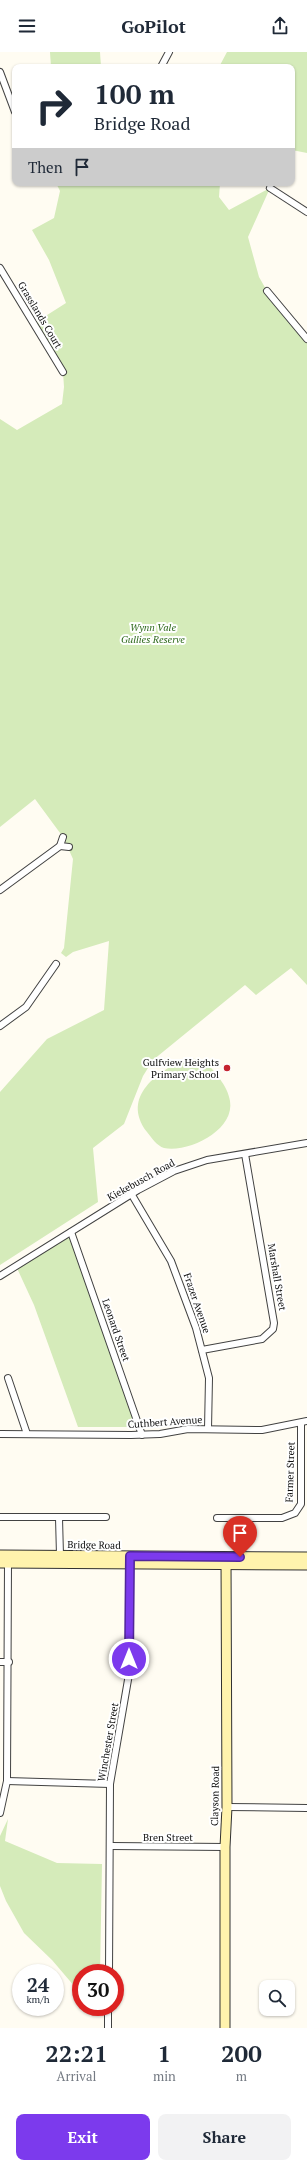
<!DOCTYPE html>
<style>
:root{--surface:#fff;--page:#f2f2f3;--text:#1f2937;--muted:#747a83;--accent:#7c3aed}
body{margin:0;font-family:"PT Serif",serif;background:var(--page);color:var(--text);height:100vh;display:flex;flex-direction:column;font-size:15px;white-space:nowrap}
*{box-sizing:border-box;margin:0}
p{font-size:13px;color:var(--muted)}
.icon{flex:none;width:22px;height:22px;fill:none;stroke:currentColor;stroke-width:2;stroke-linecap:round;stroke-linejoin:round}
.map{position:relative;height:1976px;overflow:hidden}
.sheet{display:flex;flex-direction:column;background:var(--surface);flex:1}
.sheet>*{flex:none}
.top-card{position:absolute;left:12px;top:12px;width:283px;height:122px;border-radius:8px;box-shadow:0 1px 3px #0004;background:#fff;color:var(--text);overflow:hidden}
.buttons{position:absolute;left:259px;top:1928px;display:grid;gap:8px}
.buttons a{display:grid;place-items:center;width:36px;height:36px;border-radius:8px;background:var(--surface);box-shadow:0 1px 3px #0004;font-size:20px}
.speed{position:absolute;left:12px;top:1912px;display:flex;gap:8px;font-size:20px;font-weight:700;text-align:center}
.speed>*{display:grid;place-content:center;width:52px;height:52px;border-radius:50%;background:var(--surface);box-shadow:0 1px 3px #0004;line-height:1}
.speed small{font-size:10px;font-weight:400}
.speed .limit{border:6px solid #d22;background:#fff;color:#111}
.pin{position:absolute;display:grid;place-items:center;width:34px;height:34px;color:#fff;margin:-41px -17px;border-radius:50% 50% 50% 0;rotate:-45deg;box-shadow:0 0 4px #0007}
.pin .icon{rotate:45deg}
.me{position:absolute;width:44px;margin:-22px;rotate:0deg;stroke-linejoin:round;filter:drop-shadow(0 0 3px #0008)}
.turn{display:flex;align-items:center;gap:14px;height:84px;padding:0 16px;font-size:18px}
.turn .icon{width:52px;height:52px;stroke-width:2.5}
.turn b{display:block;font-size:28px;line-height:34px}
.then{display:flex;align-items:center;height:38px;padding:0 16px;background:#0003;gap:8px;font-size:15px}
.eta{display:flex;justify-content:space-evenly;align-items:center;height:68px;text-align:center}
.eta b{font-size:24px;font-weight:700;line-height:28px}
.button{display:flex;gap:8px;margin-top:auto;padding:8px 16px}
.button a{flex:1;height:46px;border-radius:8px;background:var(--accent);color:#fff;font-size:16px;font-weight:700;line-height:46px;text-align:center}
.button a+a{background:var(--page);color:var(--text)}
header{display:flex;justify-content:space-between;align-items:center;height:52px;padding:0 16px;background:var(--surface);font-size:18px;font-weight:700}
.map>svg:first-child{display:block}
.green{fill:#d5ebba}
.lines{fill:none;stroke-linecap:round;stroke-linejoin:round}
.street-casing{stroke:#424242;stroke-width:8}
.secondary-casing{stroke:#313131;stroke-width:11}
.street{stroke:#fff;stroke-width:6}
.secondary{stroke:#fff3ad;stroke-width:9}
.route-casing{stroke:#51269a;stroke-width:10}
.route{stroke:#7c3aed;stroke-width:7}
.poi-dot{fill:#c4232f;stroke:#fff;stroke-width:1.5}
.labels{text-anchor:middle;dominant-baseline:central;stroke-width:4;stroke-linejoin:round;paint-order:stroke}
.street-label{font-size:10px;fill:#0f0f0f;stroke:#fff}
.park-label{font-size:10px;font-style:italic;fill:#2f6a1d;stroke:#fff}
.poi-label{font-size:10px;fill:#0f0f0f;stroke:#fff;text-anchor:end}
</style>
<header><svg class="icon" aria-label="menu" viewBox="0 0 24 24"><path d="M4 6h16M4 12h16M4 18h16"/></svg>GoPilot<svg class="icon" aria-label="share" viewBox="0 0 24 24"><path d="M12 15V3M7 8l5-5 5 5M5 13v7h14v-7"/></svg></header>
<div class="map">
<svg width="307" height="1976" viewBox="0 0 307 1976">
<rect width="100%" height="100%" fill="#fffcf2"/>
<g class="green">
<path d="M50 0H100L101 15H51Z"/>
<path d="M227 0H307V101L292 98V15H219Z"/>
<path d="M56 131H220L219 145 229 158 270 136 248 185 259 225 267 239 307 287V933L291 916 256 943 245 933 153 1008 143 1024 124 1072 93 1096 98 1150 0 1213V1040L47 987 104 958 109 889 73 900 66 905 61 901 64 896 73 807 63 785 35 747 0 775V367L17 378 62 352 64 335 63 320 33 272 66 251 49 208 32 178 54 166 60 139Z"/>
<path d="M187 1006 204 1008C214 1019 228 1034 230 1049 235 1078 189 1101 164 1096 157 1094 151 1085 147 1080 120 1044 159 1019 187 1006Z"/>
<path d="M71 1180 140 1375H78L34 1253 16 1214Z"/>
<path d="M8 1767 5 1789 57 1811 102 1812 100 1921H81V1942L52 1908 24 1881 6 1849 0 1834V1784Z"/>
</g>
<g class="lines">
<defs>
<g id="street">
<path d="M161 15 169 0"/>
<path d="M0 20 15 60"/>
<path d="M270 136 307 160"/>
<path d="M0 216 63 320"/>
<path d="M267 239 307 287"/>
<path d="M60 794 69 795"/>
<path d="M0 838 60 794 63 785"/>
<path d="M0 974 26 955 56 912"/>
<path d="M132 1143 171 1209 196 1276 209 1326 208 1377"/>
<path d="M71 1180 142 1383"/>
<path d="M0 1224 138 1138 174 1119 207 1108 307 1091"/>
<path d="M202 1298 262 1287 273 1277 274 1271 245 1102"/>
<path d="M8 1326 27 1382"/>
<path d="M0 1382 131 1383 160 1382 188 1377 262 1378 307 1369"/>
<path d="M0 1465H106"/>
<path d="M59 1466 60 1503"/>
<path d="M217 1466H282L295 1461 301 1452V1371"/>
<path d="M0 1610H9"/>
<path d="M7 1729 110 1732"/>
<path d="M227 1755 307 1756"/>
<path d="M0 1761 7 1729 8 1511"/>
<path d="M111 1794 225 1795"/>
<path d="M109 1921 110 1732 129 1622 130 1512"/>
<path d="M108 1976V1955"/>
</g>
<g id="secondary">
<path d="M0 1503 307 1505"/>
<path d="M0 1511 307 1513"/>
<path d="M225 1976V1795L227 1755 226 1505"/>
</g>
</defs>
<use href="#street" class="street-casing"/>
<use href="#secondary" class="secondary-casing"/>
<use href="#street" class="street"/>
<use href="#secondary" class="secondary"/>
</g>
<g class="lines">
<defs>
<path id="route" d="M129 1607 130 1504 240 1505"/>
</defs>
<use href="#route" class="route-casing"/>
<use href="#route" class="route"/>
</g>
<circle class="poi-dot" cx="227" cy="1016" r="4"/>
<g class="labels">
<g class="street-label">
<text transform="translate(40 263) rotate(59)">Grasslands Court</text>
<text transform="translate(141 1128) rotate(-29)">Kiekebusch Road</text>
<text transform="translate(277 1225) rotate(80)">Marshall Street</text>
<text transform="translate(197 1251) rotate(71)">Frazer Avenue</text>
<text transform="translate(116 1278) rotate(71)">Leonard Street</text>
<text transform="translate(165 1370) rotate(-4)">Cuthbert Avenue</text>
<text transform="translate(290 1420) rotate(-88)">Farmer Street</text>
<text transform="translate(94 1493) rotate(1)">Bridge Road</text>
<text transform="translate(108 1690) rotate(-80)">Winchester Street</text>
<text transform="translate(215 1744) rotate(-89)">Clayson Road</text>
<text x="168" y="1785">Bren Street</text>
</g>
<g class="park-label">
<text x="153" y="575">Wynn Vale<tspan x="153" dy="12">Gullies Reserve</tspan></text>
</g>
<g class="poi-label">
<text x="219" y="1010">Gulfview Heights<tspan x="219" dy="12">Primary School</tspan></text>
</g>
</g>
</svg>
<div class="buttons">
<a><svg class="icon" aria-label="search" viewBox="0 0 24 24"><circle cx="10" cy="10" r="6"/><path d="M15 15l6 6"/></svg></a>
</div>
<div class="speed"><div>24<small>km/h</small></div><div class="limit">30</div></div>
<div class="pin" style="left:240px;top:1505px;background:#d93025"><svg class="icon" aria-label="arrive" viewBox="0 0 24 24"><path d="M6 21V4h12l-3 4 3 4H6"/></svg></div>
<svg class="me" style="left:129px;top:1607px" viewBox="-20 -20 40 40"><circle r="17" fill="#7c3aed" stroke="#fff" stroke-width="3"/><path d="M0-11L8 9 0 5-8 9z" fill="#fff"/></svg>
<div class="top-card">
<div class="turn"><svg class="icon" aria-label="right" viewBox="0 0 24 24"><path d="M7 20v-9h11M14 6l5 5-5 5"/></svg><div><b>100 m</b>Bridge Road</div></div>
<div class="then">Then<svg class="icon" aria-label="arrive" viewBox="0 0 24 24"><path d="M6 21V4h12l-3 4 3 4H6"/></svg></div>
</div>
</div>
<section class="sheet">
<div class="eta">
<div><b>22:21</b><p>Arrival</p></div>
<div><b>1</b><p>min</p></div>
<div><b>200</b><p>m</p></div>
</div>
<div class="button"><a>Exit</a><a>Share</a></div>
</section>
